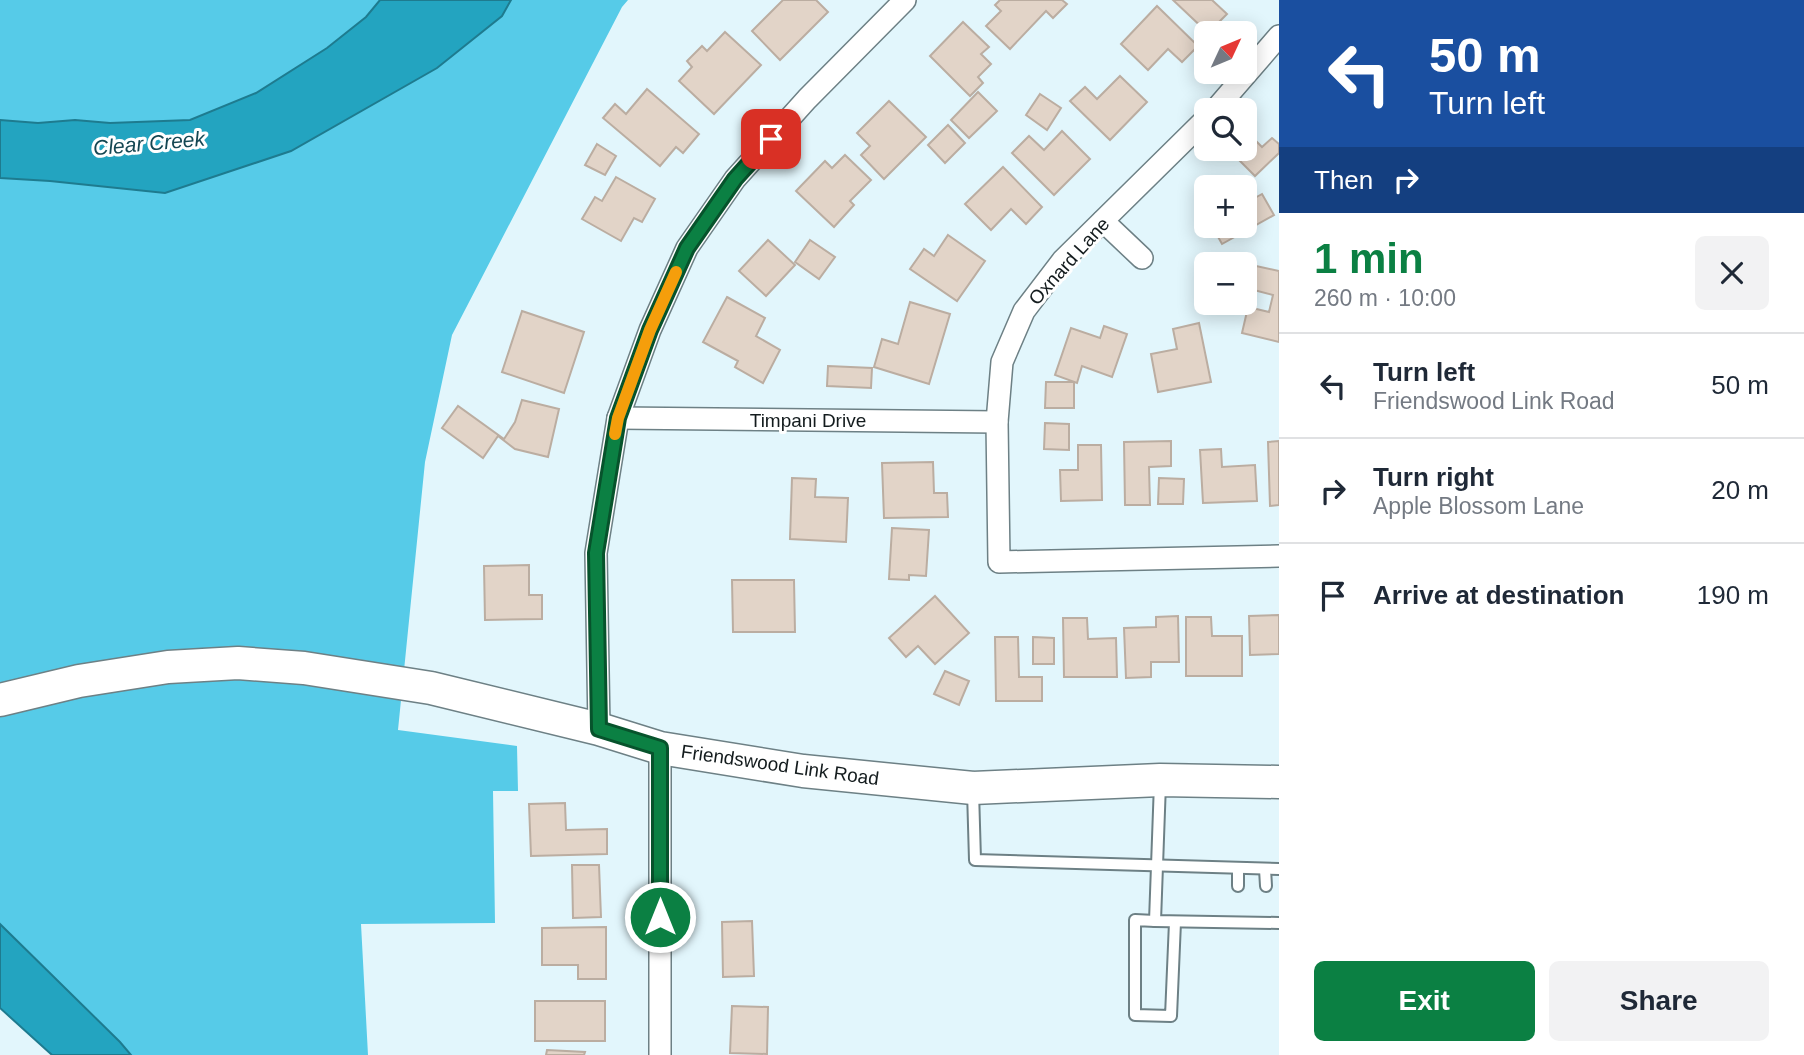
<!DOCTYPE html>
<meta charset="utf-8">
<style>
:root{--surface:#fff;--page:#f2f2f3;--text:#1f2937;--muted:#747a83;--line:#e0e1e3;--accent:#0b8043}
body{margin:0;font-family:Helvetica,sans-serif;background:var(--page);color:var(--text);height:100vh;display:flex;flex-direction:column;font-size:26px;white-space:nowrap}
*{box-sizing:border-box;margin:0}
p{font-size:23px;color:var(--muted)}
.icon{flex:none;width:38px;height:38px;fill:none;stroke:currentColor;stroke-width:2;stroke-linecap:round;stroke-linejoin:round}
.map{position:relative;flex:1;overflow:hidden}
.sheet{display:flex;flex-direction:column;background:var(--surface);width:525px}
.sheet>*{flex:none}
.hud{background:#1a4fa0;color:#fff;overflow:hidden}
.needle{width:46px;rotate:46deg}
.tools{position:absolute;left:1194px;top:21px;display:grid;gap:14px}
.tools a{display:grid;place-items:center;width:63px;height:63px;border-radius:10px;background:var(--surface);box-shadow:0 4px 18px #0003;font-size:35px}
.pin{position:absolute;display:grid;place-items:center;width:60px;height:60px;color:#fff;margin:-30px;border-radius:14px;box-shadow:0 4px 10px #0006}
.me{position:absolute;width:77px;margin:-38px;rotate:0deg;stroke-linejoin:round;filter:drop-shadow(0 0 5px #0008)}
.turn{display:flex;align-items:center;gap:24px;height:147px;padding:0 35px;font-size:32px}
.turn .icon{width:91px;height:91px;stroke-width:2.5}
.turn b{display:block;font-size:49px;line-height:60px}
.then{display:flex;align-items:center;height:66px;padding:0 35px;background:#0003;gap:14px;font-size:26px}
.round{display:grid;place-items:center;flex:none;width:74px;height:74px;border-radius:10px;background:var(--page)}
.head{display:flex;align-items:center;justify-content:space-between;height:119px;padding:0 35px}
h1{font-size:42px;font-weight:700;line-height:52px;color:var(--accent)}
.action{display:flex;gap:14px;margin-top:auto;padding:14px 35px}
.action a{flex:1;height:80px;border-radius:10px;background:var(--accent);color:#fff;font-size:28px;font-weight:700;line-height:80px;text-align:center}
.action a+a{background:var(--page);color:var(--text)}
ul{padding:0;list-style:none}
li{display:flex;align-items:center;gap:21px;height:105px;padding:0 35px;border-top:2px solid var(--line)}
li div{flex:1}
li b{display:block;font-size:26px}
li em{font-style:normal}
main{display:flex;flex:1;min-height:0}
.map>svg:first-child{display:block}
.forest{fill:#56cbe8}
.water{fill:#23a4c0;stroke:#1e7b8f;stroke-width:2}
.building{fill:#e2d4c8;stroke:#bbada1;stroke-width:2}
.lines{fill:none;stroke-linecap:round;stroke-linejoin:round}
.lane-casing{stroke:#6d8085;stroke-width:14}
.street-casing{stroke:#6d8085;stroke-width:24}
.secondary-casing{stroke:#6d8085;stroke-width:35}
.lane{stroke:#fff;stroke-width:10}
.street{stroke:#fff;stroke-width:21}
.secondary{stroke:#fff;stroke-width:32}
.route-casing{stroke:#07532c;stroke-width:18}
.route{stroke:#0b8043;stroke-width:12}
.slow{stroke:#f59e0b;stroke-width:12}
.labels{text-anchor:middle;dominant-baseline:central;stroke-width:6;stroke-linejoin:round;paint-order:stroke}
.street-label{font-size:19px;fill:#131b1d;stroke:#fff}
.water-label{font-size:21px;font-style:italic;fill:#144753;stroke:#fff}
</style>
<main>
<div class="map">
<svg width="1279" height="1055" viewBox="0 0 1279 1055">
<rect width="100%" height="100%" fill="#e2f6fc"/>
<g class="forest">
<path d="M0 0H380L366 17 327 48 256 93 190 120 110 123 75 120 38 123 0 120Z"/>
<path d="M511 0H628L622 7 452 335 425 462 398 730 517 746 518 791H493L495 923 361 924 368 1055H131L0 924V178L50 181 165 193 291 151 437 68 502 16Z"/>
</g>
<g class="water">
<path d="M380 0H511L502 16 437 68 291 151 165 193 50 181 0 178V120L38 123 75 120 110 123 190 120 256 93 327 48 366 17Z"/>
<path d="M0 924 120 1042 131 1055H52L0 1008Z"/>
</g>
<g class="building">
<path d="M783 0H816L828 12 780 60 752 31Z"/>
<path d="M1000 0H1062L1067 4 1053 18 1046 11 1010 49 986 26 1001 11 995 5Z"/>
<path d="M1173 0H1212L1227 14 1208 33Z"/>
<path d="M1157 6 1198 46 1182 62 1168 49 1148 70 1121 44Z"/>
<path d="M963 22 989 47 981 54 991 64 978 77 983 83 970 96 930 56Z"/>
<path d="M725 32 761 65 714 114 679 81 692 67 687 61 702 46 707 51Z"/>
<path d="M1120 76 1147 102 1110 140 1070 101 1085 87 1097 99Z"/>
<path d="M647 89 699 134 683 153 676 147 660 166 603 118 615 104 626 114Z"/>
<path d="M978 92 997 111 969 138 951 120Z"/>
<path d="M1040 94 1061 108 1047 130 1026 115Z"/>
<path d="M889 101 926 137 884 179 861 155 870 146 857 133Z"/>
<path d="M948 125 965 143 945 163 928 145Z"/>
<path d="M1062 131 1090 159 1054 195 1012 153 1029 136 1044 150Z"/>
<path d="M1272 138 1279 144V153L1255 176 1237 158 1255 140 1262 147Z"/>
<path d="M597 144 616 156 605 175 585 165Z"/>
<path d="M845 155 871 180 850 201 854 205 834 227 796 191 825 161 832 168Z"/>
<path d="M1003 167 1042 207 1026 224 1011 209 991 230 965 204Z"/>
<path d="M616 177 655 199 642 222 634 218 621 241 582 219 595 197 602 201Z"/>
<path d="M1230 179 1235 187H1215Z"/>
<path d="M1206 192V215L1196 198Z"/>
<path d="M1262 194 1274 215 1222 244 1212 226H1244V204Z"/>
<path d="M948 235 985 261 957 301 910 269 924 249 934 256Z"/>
<path d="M768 240 795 265 766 296 739 271Z"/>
<path d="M810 240 835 257 819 279 795 262Z"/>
<path d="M1256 266 1279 271V342L1242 333 1248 307 1269 312 1273 295 1250 289Z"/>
<path d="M727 297 765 318 756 336 780 350 763 383 735 367 738 361 703 342Z"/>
<path d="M910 302 950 314 929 384 874 367 882 339 898 344Z"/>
<path d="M522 311 584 332 564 393 502 372Z"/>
<path d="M1199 323 1211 382 1158 392 1151 354 1177 349 1173 329Z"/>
<path d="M1104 326 1127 334 1112 377 1082 366 1077 383 1055 375 1071 328 1100 338Z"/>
<path d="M828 366 872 368 871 388 827 386Z"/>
<path d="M1046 382H1074V408H1045Z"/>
<path d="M522 400 559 409 548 457 515 449 498 436 483 458 442 428 458 406 504 439 515 422Z"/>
<path d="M1045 423 1069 424V450L1044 449Z"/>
<path d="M1171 441V466L1149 467 1150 505H1125L1124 442Z"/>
<path d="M1279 441V505L1270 506 1268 442Z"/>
<path d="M1078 445H1101L1102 500 1061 501 1060 470H1078Z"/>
<path d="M1221 449 1222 467 1255 465 1257 501 1203 503 1200 450Z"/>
<path d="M933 462 934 493H947L948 517 884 518 882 463Z"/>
<path d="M792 478 816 479 815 497 848 498 846 542 790 539Z"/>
<path d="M1159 478 1184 479 1183 504H1158Z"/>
<path d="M892 528 929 530 926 576 909 575V580L889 579Z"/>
<path d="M529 565V595H542V619L485 620 484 566Z"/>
<path d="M732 580H794L795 632H733Z"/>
<path d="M935 596 969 633 935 664 918 646 906 657 889 638Z"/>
<path d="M1279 615V654L1250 655 1249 616Z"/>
<path d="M1178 616 1179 662H1151V677L1126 678 1124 628 1156 627V617Z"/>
<path d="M1186 617H1211L1212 636H1242V676H1186Z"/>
<path d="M1063 618H1087L1088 639 1116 638 1117 677H1064Z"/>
<path d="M995 637H1018L1019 677H1042V701H996Z"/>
<path d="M1033 637 1054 638V664H1033Z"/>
<path d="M945 671 969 681 959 705 934 694Z"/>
<path d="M565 803 566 830 607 829V854L531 856 529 804Z"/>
<path d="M572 865H599L601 917 573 918Z"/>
<path d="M752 921 754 976 723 977 722 922Z"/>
<path d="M606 927V979H578V965H542V928Z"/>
<rect x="535" y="1001" width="70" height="40"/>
<path d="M732 1006 768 1007 767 1054 730 1053Z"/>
<path d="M547 1050 585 1052 584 1055H546Z"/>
</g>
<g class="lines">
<defs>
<g id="lane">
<path d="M1160 783 1155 921 1279 923"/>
<path d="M973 791 975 860 1279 869"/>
<path d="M1238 868V886"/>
<path d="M1265 869 1266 886"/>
<path d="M1155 921 1135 920V1015L1171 1016 1175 922"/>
</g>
<g id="street">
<path d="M1215 110 1279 36"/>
<path d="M1206 119 1063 260 1024 311 1002 362 997 422 999 562 1279 556"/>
<path d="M1103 221 1142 258"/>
<path d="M618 418 997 422"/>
<path d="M599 729 596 553 618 418 650 330 687 248 735 179 807 99 905 0"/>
<path d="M660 748V1055"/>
</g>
<path id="secondary" d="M0 700 79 681 168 667 238 663 304 668 431 688 599 729 660 748 803 771 973 788 1160 780 1279 782"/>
</defs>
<use href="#lane" class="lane-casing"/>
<use href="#street" class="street-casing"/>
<use href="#secondary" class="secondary-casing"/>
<use href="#lane" class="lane"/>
<use href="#street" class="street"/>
<use href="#secondary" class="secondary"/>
</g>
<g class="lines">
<defs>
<path id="route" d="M660 917V748L599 729 596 553 618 418 650 330 687 248 735 179 771 139"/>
</defs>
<use href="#route" class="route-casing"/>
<use href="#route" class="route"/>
<path class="slow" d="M615 434 618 418 650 330 676 272"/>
</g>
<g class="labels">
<g class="street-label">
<text transform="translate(1069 261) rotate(-48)">Oxnard Lane</text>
<text x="808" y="420">Timpani Drive</text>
<text transform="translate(780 765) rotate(8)">Friendswood Link Road</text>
</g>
<g class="water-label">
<text transform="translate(149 143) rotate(-5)">Clear Creek</text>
</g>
</g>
</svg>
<div class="tools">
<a><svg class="needle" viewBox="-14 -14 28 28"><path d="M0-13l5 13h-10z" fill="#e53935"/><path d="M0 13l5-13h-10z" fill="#747a83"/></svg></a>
<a><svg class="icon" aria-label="search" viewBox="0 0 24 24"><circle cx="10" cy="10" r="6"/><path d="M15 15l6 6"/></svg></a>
<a>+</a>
<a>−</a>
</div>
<div class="pin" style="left:771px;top:139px;background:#d93025"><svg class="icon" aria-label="arrive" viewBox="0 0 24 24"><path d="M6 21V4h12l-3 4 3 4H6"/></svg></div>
<svg class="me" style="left:660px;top:917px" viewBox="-20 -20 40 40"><circle r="17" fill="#0b8043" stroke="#fff" stroke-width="3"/><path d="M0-11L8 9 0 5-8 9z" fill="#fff"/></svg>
</div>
<section class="sheet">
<div class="hud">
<div class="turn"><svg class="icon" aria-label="left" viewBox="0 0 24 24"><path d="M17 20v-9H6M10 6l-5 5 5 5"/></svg><div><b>50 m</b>Turn left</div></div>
<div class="then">Then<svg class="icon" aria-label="right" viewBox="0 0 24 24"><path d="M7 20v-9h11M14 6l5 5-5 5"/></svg></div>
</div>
<div class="head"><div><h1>1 min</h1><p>260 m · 10:00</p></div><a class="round"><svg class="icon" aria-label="close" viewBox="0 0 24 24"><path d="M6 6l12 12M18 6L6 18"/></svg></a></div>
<ul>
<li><svg class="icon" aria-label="left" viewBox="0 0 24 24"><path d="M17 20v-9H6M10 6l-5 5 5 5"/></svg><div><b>Turn left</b><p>Friendswood Link Road</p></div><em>50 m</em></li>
<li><svg class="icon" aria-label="right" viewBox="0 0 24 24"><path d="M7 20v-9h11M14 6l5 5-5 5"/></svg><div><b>Turn right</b><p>Apple Blossom Lane</p></div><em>20 m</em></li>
<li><svg class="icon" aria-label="arrive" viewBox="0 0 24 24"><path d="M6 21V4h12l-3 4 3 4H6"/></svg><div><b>Arrive at destination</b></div><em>190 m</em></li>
</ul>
<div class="action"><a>Exit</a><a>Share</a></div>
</section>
</main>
